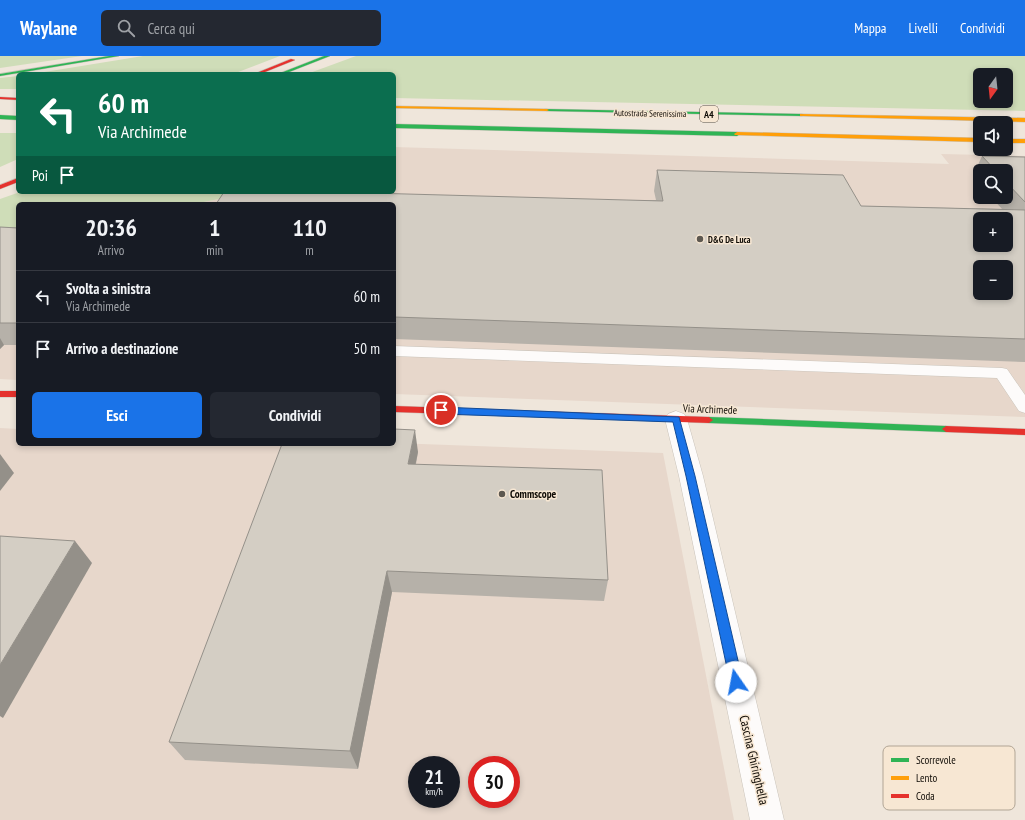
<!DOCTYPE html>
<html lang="it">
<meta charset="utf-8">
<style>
:root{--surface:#171b24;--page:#242831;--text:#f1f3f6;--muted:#9ea1a6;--line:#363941;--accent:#1a73e8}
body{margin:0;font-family:"PT Sans Narrow",sans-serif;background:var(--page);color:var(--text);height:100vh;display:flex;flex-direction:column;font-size:15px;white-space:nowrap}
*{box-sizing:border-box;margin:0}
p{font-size:13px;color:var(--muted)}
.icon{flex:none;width:22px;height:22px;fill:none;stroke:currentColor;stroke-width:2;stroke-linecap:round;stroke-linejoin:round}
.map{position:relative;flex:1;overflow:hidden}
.panel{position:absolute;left:16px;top:146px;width:380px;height:244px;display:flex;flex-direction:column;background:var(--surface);border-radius:6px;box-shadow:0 2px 6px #0003}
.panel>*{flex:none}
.top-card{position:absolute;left:16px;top:16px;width:380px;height:122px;border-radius:6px;box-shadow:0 2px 6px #0003;background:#0b6e4f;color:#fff;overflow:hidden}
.needle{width:26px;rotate:195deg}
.fabs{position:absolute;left:973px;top:12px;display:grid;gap:8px}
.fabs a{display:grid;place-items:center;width:40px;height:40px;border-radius:6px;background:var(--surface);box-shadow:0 2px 6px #0003;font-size:20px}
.speed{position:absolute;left:408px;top:700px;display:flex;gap:8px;font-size:20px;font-weight:700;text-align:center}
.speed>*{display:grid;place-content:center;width:52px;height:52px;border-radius:50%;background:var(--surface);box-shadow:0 2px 6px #0003;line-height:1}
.speed small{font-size:10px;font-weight:400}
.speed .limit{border:6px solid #d22;background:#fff;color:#111}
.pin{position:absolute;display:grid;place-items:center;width:34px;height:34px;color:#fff;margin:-17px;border:2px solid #fff;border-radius:50%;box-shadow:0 1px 4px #0007}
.me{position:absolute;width:44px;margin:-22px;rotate:348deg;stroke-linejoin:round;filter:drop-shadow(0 0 3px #0008)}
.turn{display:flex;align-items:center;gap:14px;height:84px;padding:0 16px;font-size:18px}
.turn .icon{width:52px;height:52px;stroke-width:2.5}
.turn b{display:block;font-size:28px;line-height:34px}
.then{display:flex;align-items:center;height:38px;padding:0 16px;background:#0003;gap:8px;font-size:15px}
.eta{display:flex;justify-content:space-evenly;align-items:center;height:68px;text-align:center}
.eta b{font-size:24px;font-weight:700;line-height:28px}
.action{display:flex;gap:8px;margin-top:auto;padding:8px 16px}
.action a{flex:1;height:46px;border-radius:6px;background:var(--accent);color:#fff;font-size:16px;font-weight:700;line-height:46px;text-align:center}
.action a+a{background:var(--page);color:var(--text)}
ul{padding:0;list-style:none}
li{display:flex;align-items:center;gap:12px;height:52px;padding:0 16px;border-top:1px solid var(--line)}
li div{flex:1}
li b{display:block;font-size:15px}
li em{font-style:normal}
header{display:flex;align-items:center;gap:24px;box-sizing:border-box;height:56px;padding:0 20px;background:var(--accent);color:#fff}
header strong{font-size:19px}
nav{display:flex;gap:22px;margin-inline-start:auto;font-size:14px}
.search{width:280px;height:36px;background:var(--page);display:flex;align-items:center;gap:10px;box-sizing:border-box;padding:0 14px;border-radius:6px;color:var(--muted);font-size:15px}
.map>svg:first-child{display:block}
.industrial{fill:#e7d7cb;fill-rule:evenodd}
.green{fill:#cfddb8;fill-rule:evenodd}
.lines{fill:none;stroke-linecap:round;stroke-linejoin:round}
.lane-casing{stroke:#c9c3ba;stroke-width:1}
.street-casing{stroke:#c9c3ba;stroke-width:1}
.fast-casing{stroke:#c9c3ba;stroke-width:1}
.slow-casing{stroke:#c9c3ba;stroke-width:1}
.jam-casing{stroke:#c9c3ba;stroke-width:1}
.lane{fill:#fdfbfa;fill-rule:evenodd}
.street{fill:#fdfbfa;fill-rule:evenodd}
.fast{fill:#30b455;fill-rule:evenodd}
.slow{fill:#ff9f0a;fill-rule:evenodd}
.jam{fill:#e5322d;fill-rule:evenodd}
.wall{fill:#b6b1a9}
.shaded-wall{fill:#949089}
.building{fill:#d4cec4;stroke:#949089;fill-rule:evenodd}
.route{fill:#1a73e8;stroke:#114b97}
.poi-dot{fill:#5d5850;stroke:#f7e7d3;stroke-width:1.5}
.labels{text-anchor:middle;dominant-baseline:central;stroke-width:3;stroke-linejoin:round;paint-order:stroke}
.far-street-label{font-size:9px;fill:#0f0b05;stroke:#f7e7d3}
.far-poi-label{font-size:9px;font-weight:bold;fill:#0f0b05;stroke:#f7e7d3;text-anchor:start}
.shield{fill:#f7e7d3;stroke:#554d43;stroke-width:1}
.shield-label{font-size:10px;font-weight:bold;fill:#0f0b05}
.street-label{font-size:11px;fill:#0f0b05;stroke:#f7e7d3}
.poi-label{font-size:11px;font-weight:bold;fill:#0f0b05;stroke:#f7e7d3;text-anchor:start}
.near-street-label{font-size:13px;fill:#0f0b05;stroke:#f7e7d3}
.key{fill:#f7e7d3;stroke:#b1a595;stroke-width:1}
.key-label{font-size:11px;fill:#0f0b05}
</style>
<header>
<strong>Waylane</strong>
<div class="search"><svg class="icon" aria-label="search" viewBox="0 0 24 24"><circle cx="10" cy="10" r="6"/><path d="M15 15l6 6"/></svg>Cerca qui</div>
<nav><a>Mappa</a><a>Livelli</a><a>Condividi</a></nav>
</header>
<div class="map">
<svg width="1025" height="764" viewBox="0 0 1025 764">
<rect width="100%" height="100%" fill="#efe6db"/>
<g class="industrial">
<path d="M394 91 949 108 941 98 1025 100V361L394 338V148H194L224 142 228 136H394ZM980 115H1006V141H980ZM980 163H1006V189H980ZM980 211H1006V237H980Z"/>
<path d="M18 181V324L0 323V184Z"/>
<path d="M0 372 18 373V388L394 387 663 397 734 764H0ZM417 709H451V743H417ZM477 709H511V743H477Z"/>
</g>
<g class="green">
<path d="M0 0H82L0 12Z"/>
<path d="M143 0H280L233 18H32Z"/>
<path d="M356 0H1025V55L394 42V18H307ZM980 19H1006V45H980Z"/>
<path d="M18 20V33H0V22Z"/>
<path d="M0 77H18V103L0 111Z"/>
<path d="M20 136H228L224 142 194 148H18V181L0 184V143Z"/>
</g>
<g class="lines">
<defs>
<path id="lane" d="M394 290 1002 312 1007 313 1025 339V357L1019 355 997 322 394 300Z"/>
<path id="street" d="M676 355 684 358 687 363 703 420 784 764H750L679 420 665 363 668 358Z"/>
<g id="fast">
<path d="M109 0H119L0 20V18Z"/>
<path d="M324 0H330L284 18H278Z"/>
<path d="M545 53 802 58 804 59 802 60 547 55 545 54Z"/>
<path d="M0 59 18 60V64L0 63Z"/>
<path d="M394 68 737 76 740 78 737 80 394 72Z"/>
<path d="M709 361 946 370 950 373 946 376 709 367 705 364Z"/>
</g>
<g id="slow">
<path d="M394 50 547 53 549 54 547 55 394 52Z"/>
<path d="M800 58 1025 62V66L802 60H800Z"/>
<path d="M737 76 980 82V86L735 79 734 78Z"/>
<rect x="1006" y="83" width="19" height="4"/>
</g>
<g id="jam">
<path d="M291 3 295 4 260 18H254Z"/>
<path d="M0 41 18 42V44L0 43Z"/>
<path d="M18 122V126L0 133V129Z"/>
<rect x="0" y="335" width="18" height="6"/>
<path d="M394 350 709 361 713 364 709 367 394 356Z"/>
<path d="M946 370 1025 373V379L946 376 942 373Z"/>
</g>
</defs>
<use href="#lane" class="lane-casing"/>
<use href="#street" class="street-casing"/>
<use href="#fast" class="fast-casing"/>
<use href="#slow" class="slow-casing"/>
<use href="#jam" class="jam-casing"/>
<use href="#lane" class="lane"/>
<use href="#street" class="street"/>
<use href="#fast" class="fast"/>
<use href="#slow" class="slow"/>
<use href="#jam" class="jam"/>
</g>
<g class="wall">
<path d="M982 100 1025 101V306L394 283V148L656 144 654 135 657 114 861 150 1002 153 991 141H1006V115H980V128L973 120Z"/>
<path d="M0 171 18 172V289H4L0 293Z"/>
<path d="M418 396 416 408 608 524 604 545 392 536 358 713 185 704 169 686Z"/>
</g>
<g class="shaded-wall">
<path d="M0 282 4 289 0 293Z"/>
<path d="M415 374 418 396 411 430 408 408Z"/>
<path d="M0 398 14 417 0 435Z"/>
<path d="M75 485 92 507 3 662 0 660V609Z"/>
<path d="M387 515 392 536 358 713 350 695Z"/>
</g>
<g class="building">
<path d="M982 100 1025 101V146L1006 126V115H996Z"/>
<path d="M657 114 843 119 861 150 1025 154V283L394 261V148H216L224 136H333L663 145ZM980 163H1006V189H980ZM980 211H1006V237H980Z"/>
<path d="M0 171 18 172V267H0Z"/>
<path d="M394 373 415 374 408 408 602 414 608 524 387 515 350 695 169 686 282 388H394Z"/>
<path d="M0 480 75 485 0 609Z"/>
</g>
<path class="route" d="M441 351 679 361 695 420 743 626 741 630 736 631 732 630 730 626 686 420 673 366 441 358 437 354Z"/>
<g class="poi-dot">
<circle cx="700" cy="183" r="4"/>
<circle cx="502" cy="438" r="4"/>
</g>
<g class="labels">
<g class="far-street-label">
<text transform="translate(650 57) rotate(1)">Autostrada Serenissima</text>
</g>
<g class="far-poi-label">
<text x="708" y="183">D&amp;G De Luca</text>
</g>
<rect class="shield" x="700" y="50" width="18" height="16" rx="3"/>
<g class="shield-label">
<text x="709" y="58">A4</text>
</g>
<g class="street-label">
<text transform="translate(710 353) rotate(2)">Via Archimede</text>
</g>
<g class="poi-label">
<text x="510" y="438">Commscope</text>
</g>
<g class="near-street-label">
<text transform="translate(754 704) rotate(77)">Cascina Ghiringhella</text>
</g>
</g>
<rect x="883" y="690" width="132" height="64" rx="6" class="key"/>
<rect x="891" y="702" width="18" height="4" fill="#30b455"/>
<rect x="891" y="720" width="18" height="4" fill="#ff9f0a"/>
<rect x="891" y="738" width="18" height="4" fill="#e5322d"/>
<g class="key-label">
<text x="916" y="708">Scorrevole</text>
<text x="916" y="726">Lento</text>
<text x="916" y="744">Coda</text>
</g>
</svg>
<div class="fabs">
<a><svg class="needle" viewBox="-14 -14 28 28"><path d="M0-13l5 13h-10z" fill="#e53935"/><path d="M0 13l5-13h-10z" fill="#9ea1a6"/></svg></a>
<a><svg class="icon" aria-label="sound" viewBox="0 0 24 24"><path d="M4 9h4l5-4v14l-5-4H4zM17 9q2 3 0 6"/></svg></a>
<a><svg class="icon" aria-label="search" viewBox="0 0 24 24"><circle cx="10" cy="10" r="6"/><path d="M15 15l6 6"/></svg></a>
<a>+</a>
<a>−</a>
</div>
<div class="speed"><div>21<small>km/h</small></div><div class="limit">30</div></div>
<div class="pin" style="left:441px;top:354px;background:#d93025"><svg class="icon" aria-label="arrive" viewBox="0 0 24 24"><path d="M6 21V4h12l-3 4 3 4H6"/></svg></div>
<svg class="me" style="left:736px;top:626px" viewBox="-20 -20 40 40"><circle r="19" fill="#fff"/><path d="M0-13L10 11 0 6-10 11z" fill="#1a73e8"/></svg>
<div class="top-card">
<div class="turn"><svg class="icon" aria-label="left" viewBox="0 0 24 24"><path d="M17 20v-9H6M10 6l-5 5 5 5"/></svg><div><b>60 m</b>Via Archimede</div></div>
<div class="then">Poi<svg class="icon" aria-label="arrive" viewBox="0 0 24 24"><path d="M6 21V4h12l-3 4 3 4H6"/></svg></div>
</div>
<section class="panel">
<div class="eta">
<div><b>20:36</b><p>Arrivo</p></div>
<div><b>1</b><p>min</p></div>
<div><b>110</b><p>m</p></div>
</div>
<ul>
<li><svg class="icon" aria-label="left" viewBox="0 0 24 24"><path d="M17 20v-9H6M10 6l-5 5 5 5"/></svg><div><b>Svolta a sinistra</b><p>Via Archimede</p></div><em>60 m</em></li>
<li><svg class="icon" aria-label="arrive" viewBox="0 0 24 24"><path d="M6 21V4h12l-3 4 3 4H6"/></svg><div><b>Arrivo a destinazione</b></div><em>50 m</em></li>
</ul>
<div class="action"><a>Esci</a><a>Condividi</a></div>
</section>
</div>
